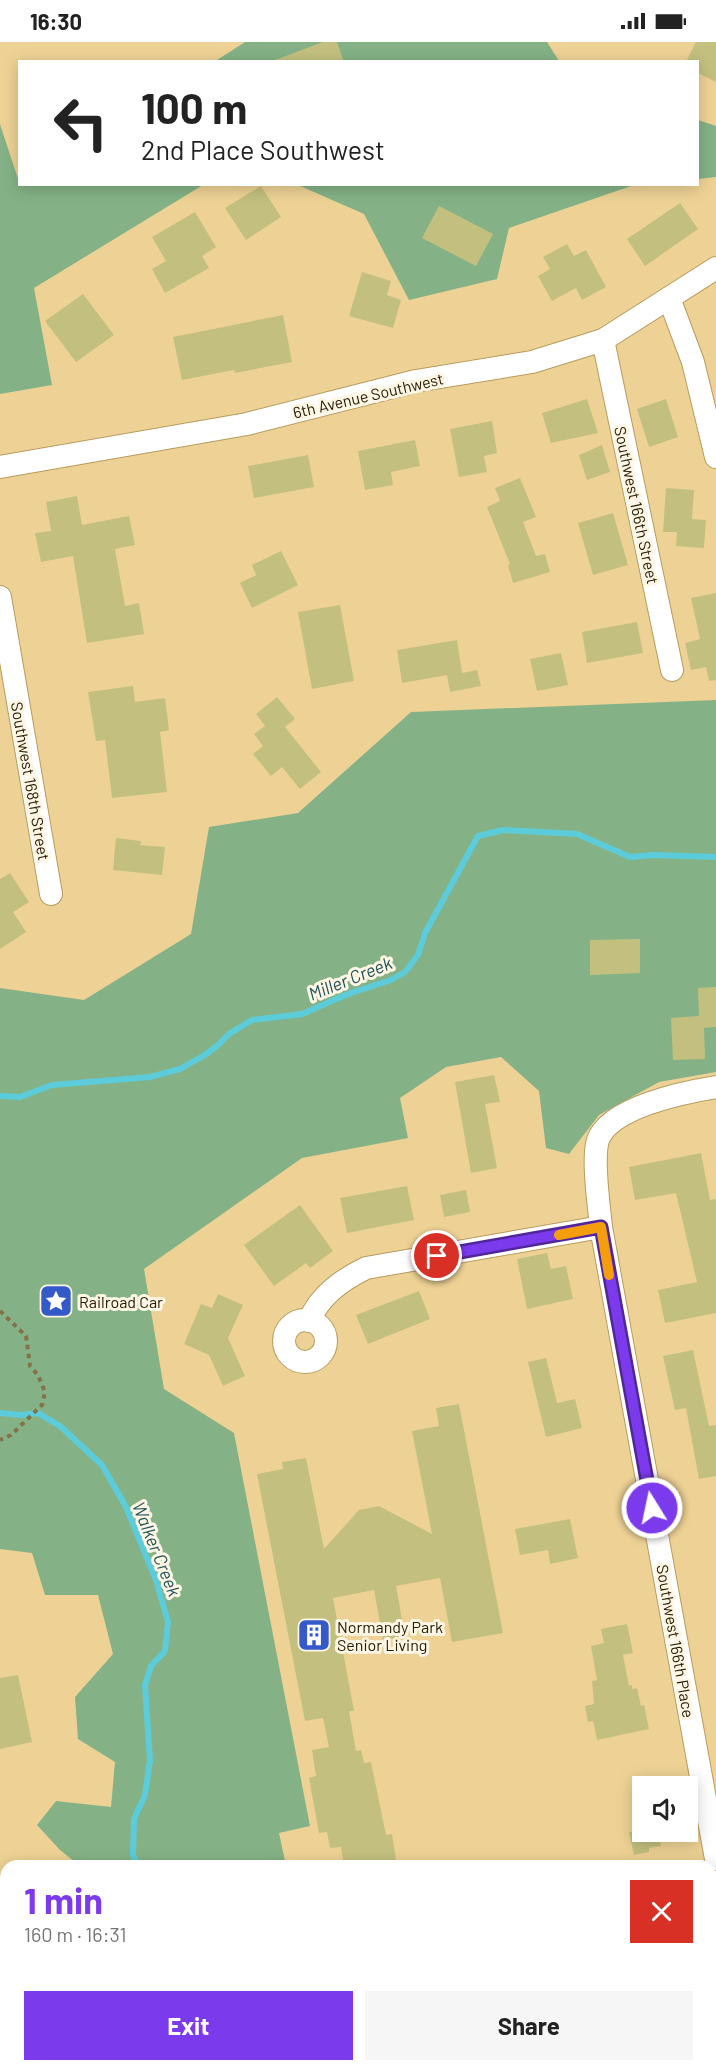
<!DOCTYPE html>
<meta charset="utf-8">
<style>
:root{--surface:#fff;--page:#f6f6f6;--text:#222;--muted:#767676;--accent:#7c3aed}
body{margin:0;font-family:Barlow,sans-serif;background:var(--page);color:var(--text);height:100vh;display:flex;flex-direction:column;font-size:22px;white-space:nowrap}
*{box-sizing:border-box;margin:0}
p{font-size:20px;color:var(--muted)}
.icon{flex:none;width:33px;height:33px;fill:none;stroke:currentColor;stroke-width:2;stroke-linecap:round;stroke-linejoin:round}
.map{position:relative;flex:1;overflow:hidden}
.panel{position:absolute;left:0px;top:1818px;width:717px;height:212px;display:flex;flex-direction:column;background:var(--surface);border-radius:18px 18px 0 0;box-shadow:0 3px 15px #0003}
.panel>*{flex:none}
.top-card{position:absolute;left:18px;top:18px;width:681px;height:126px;border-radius:0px;box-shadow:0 3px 15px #0003;background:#fff;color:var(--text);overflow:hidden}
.tools{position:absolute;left:632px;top:1734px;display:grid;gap:12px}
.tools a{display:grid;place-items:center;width:66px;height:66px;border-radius:0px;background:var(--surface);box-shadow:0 3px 15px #0003;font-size:30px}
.pin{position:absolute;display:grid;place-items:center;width:51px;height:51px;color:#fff;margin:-26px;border:3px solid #fff;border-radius:50%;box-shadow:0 2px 6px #0007}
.me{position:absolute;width:66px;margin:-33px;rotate:350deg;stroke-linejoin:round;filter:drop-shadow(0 0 4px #0008)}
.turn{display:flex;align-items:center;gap:21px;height:126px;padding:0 24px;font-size:27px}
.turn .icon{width:78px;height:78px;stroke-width:2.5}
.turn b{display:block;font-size:42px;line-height:51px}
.round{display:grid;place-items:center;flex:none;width:63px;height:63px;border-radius:0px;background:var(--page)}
.headline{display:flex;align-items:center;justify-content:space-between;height:102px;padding:0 24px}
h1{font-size:36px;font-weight:700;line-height:45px;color:var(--accent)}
.cta{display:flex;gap:12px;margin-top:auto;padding:12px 24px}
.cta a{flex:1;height:69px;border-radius:0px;background:var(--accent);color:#fff;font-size:24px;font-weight:700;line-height:69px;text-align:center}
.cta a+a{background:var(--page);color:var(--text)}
.status{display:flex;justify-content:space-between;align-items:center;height:42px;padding:0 30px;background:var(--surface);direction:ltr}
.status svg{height:16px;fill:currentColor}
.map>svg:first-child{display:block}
.green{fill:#84b286}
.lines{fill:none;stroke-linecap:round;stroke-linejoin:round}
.stream{stroke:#5cccda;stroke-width:6}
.building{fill:#c3c07f}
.service-casing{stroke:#b79c60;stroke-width:12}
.minor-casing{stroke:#b79c60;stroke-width:24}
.secondary-casing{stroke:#b79c60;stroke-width:33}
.path{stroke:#847147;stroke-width:4;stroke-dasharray:4.5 4.5;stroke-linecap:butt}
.service{stroke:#fff;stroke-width:10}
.minor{stroke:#fff;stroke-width:22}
.secondary{stroke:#fff;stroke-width:32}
.route-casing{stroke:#51269a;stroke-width:15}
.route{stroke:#7c3aed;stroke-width:10}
.slow{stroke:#f59e0b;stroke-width:10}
.labels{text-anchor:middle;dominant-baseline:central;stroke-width:6;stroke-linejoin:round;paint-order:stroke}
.street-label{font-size:16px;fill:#251a02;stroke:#fef6e4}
.poi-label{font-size:16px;fill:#251a02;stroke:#fef6e4;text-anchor:start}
.water-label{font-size:18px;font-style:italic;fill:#225359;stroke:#fef6e4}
</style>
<div class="status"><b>16:30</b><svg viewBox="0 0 49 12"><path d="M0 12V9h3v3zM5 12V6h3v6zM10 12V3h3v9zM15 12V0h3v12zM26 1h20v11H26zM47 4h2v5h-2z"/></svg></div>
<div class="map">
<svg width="716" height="2029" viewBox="0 0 716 2029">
<rect width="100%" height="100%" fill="#eed295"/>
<g class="green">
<path d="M245 0H547L559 19 214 20Z"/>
<path d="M698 78 716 84V135L698 137Z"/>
<path d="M0 82 20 143H203L34 246 52 343 0 352Z"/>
<path d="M298 143H634L509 186 497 237 409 258 364 172Z"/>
<path d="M716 658V1030L659 1040 599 1073 569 1112 546 1106 539 1049 501 1015 446 1025 400 1056 408 1096 302 1116 144 1227 164 1347 234 1391 310 1784 279 1791 286 1824H80L60 1808 37 1783 56 1759 111 1765 115 1720 78 1697 75 1655 113 1612 98 1553H45L32 1511 0 1507V946L84 958 191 892 209 785 298 771 411 670Z"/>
<path d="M0 1911 6 1912V2003L0 2005Z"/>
<path d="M365 2024H449L450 2029H347Z"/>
</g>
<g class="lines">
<g class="stream">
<path d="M0 1054 20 1055 52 1043 150 1035 180 1027 205 1013 218 1003 229 992 252 978 302 972 348 952 391 938 405 930 418 913 425 891 478 794 503 788 577 792 630 815 653 813 716 815"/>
<path d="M0 1371 21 1373 38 1371 60 1384 102 1423 126 1465 156 1538 168 1580 165 1609 151 1624 145 1643 150 1718 145 1753 134 1777 133 1813 138 1824"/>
<path d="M0 1980 6 1982"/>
</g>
</g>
<g class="building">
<path d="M323 0H337L344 20H275V18Z"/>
<path d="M696 0H716V40L698 31V20H686Z"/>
<path d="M261 144 281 175 246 198 225 166Z"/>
<path d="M680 161 698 187 645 224 627 197Z"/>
<path d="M439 164 493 192 476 224 422 196Z"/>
<path d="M195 170 216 205 202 214 209 226 165 251 152 227 166 219 152 195Z"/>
<path d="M567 202 574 214 586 208 606 245 582 258 576 246 552 259 538 234 550 227 543 215Z"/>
<path d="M362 230 391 239 387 253 401 258 393 286 349 274Z"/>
<path d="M83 252 114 293 76 320 45 279Z"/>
<path d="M283 273 292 320 235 331 234 328 182 338 173 295Z"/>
<path d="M587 357 598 391 551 401 542 371Z"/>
<path d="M666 357 678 395 649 405 637 367Z"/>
<path d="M492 379 497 411 484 414 487 430 459 435 450 387Z"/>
<path d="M415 398 420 424 391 430 393 443 365 448 358 409Z"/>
<path d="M602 403 610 430 587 438 579 413Z"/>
<path d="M308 413 314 445 254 456 248 424Z"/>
<path d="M520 436 536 475 523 480 536 514 545 512 550 530 513 541 508 523 510 522 487 465 500 459 495 446Z"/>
<path d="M666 446 694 448 692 477 706 478 704 506 676 504 677 490H663Z"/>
<path d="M77 454 82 483 129 474 135 503 115 507 125 564 139 561 144 592 87 601 73 514 41 520 35 491 51 489 46 460Z"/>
<path d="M613 471 628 523 593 533 578 481Z"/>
<path d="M281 509 298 543 252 566 240 541 256 533 252 523Z"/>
<path d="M716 551V638L709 639 706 625 691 628 685 601 700 597 691 556Z"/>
<path d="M340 563 354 639 312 647 298 570Z"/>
<path d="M637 580 643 611 587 621 582 590Z"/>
<path d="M457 598 462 631 477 628 481 644 450 650 447 633 402 641 397 608Z"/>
<path d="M561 611 568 643 537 649 530 617Z"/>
<path d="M133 644 135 660 165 656 169 688 160 690 167 750 112 756 105 698 96 699 88 650Z"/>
<path d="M277 655 295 677 285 685 321 730 300 747 282 725 271 734 253 712 263 704 254 692 265 684 256 672Z"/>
<path d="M116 796 141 799 140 803 165 805 162 833 113 828Z"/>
<path d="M10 831 29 860 13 870 26 890 0 907V837Z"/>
<path d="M640 897V931L590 933V898Z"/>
<path d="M716 945V985L704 986 705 1017 673 1018 671 976 699 974 698 946Z"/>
<path d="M494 1033 500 1060 485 1062 497 1126 471 1131 455 1040Z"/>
<path d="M701 1111 710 1158 716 1157V1271L665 1281 658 1248 697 1240 676 1151 635 1158 629 1125Z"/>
<path d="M407 1144 414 1178 347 1191 340 1156Z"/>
<path d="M466 1148 470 1170 444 1175 440 1153Z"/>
<path d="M300 1163 333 1209 310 1226 306 1221 274 1244 244 1203Z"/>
<path d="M547 1211 551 1227 566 1224 573 1257 527 1267 517 1217Z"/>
<path d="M419 1249 430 1277 368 1302 356 1273Z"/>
<path d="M218 1252 243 1263 228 1296 245 1334 223 1344 209 1313 184 1302 201 1262 212 1266Z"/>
<path d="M693 1308 709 1384 716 1383V1434L699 1437 686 1366 675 1368 663 1314Z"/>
<path d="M546 1316 557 1361 575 1357 582 1386 546 1395 528 1320Z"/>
<path d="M459 1362 503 1591 452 1600 440 1536 396 1544 405 1594 383 1598 374 1548 333 1556 354 1669H349L356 1709 361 1708 364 1721 371 1720 386 1793 392 1792 397 1824H344L341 1805 330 1806 327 1790 319 1791 309 1736 316 1734 312 1708 329 1705 323 1676 305 1679 257 1432 283 1427 282 1420 306 1416 324 1507 359 1468 379 1464 432 1492 412 1389 439 1384 436 1366Z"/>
<path d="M570 1477 578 1516 550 1522 548 1508 520 1513 515 1487Z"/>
<path d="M627 1582 633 1611 623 1613 629 1644 632 1643V1647L637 1646 641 1664 644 1663 649 1687 597 1698 593 1679 588 1680 585 1664 594 1662 592 1639 597 1638 591 1604 604 1601 601 1587Z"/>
<path d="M18 1633 32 1700 0 1707V1636Z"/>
<path d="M629 1790H658L661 1804 649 1806V1810L634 1813Z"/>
</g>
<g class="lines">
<defs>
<g id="service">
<path d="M485 2024 486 2029"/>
<path d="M571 2029H596"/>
</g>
<g id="minor">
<path d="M669 256 693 320 716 415"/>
<path d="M603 298 672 628"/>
<path d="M0 425 247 382 416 339 532 320 603 298 716 226"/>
<path d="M0 555 51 852"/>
<path d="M716 1045C685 1050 610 1065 598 1098 592 1117 599 1164 601 1185L716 1817"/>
<circle cx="305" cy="1299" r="21"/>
<path d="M309 1279C320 1253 342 1238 366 1226L601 1185"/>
<path d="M297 2024 298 2029"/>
</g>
<g id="secondary">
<path d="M711 1915 716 1914"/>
<path d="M110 2029 138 2024"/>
</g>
</defs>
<use href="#service" class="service-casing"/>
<use href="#minor" class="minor-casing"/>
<use href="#secondary" class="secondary-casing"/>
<path class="path" d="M0 1269 26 1294 30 1324 38 1333 45 1350 42 1363 11 1393 0 1398"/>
<use href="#service" class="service"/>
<use href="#minor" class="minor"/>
<use href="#secondary" class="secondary"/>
</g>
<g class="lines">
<defs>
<path id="route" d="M437 1214 601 1185 652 1466"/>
</defs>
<use href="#route" class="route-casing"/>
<use href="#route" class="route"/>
<path class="slow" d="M559 1193 601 1185 609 1233"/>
</g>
<defs>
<symbol id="sight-square" viewBox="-11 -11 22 22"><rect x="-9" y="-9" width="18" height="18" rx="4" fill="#345aca" stroke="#fef6e4"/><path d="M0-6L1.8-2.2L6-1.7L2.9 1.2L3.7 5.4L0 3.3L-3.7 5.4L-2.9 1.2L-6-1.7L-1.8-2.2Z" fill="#fff"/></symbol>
<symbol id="building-square" viewBox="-11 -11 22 22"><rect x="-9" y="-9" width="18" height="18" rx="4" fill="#345aca" stroke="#fef6e4"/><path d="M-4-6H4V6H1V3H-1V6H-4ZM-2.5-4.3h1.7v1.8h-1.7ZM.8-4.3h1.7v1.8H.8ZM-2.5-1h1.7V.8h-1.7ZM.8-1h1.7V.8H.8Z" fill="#fff"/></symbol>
</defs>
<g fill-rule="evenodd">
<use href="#sight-square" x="37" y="1240" width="38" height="38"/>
<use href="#building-square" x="295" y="1574" width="38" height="38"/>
</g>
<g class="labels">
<g class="street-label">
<text transform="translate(368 353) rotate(-13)">6th Avenue Southwest</text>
<text transform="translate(637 463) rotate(78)">Southwest 166th Street</text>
<text transform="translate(31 739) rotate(80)">Southwest 168th Street</text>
<text transform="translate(676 1599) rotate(80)">Southwest 166th Place</text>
</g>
<g class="poi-label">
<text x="79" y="1259">Railroad Car</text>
<text x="337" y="1584">Normandy Park<tspan x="337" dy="18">Senior Living</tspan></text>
</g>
<g class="water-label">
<text transform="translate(350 936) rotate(-22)">Miller Creek</text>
<text transform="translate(157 1507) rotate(68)">Walker Creek</text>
</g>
</g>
</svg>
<div class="tools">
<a><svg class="icon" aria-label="sound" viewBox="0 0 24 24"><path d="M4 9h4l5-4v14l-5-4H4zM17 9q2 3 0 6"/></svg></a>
</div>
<div class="pin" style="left:437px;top:1214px;background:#d93025"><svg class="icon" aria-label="arrive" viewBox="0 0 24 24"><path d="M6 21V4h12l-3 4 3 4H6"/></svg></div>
<svg class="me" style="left:652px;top:1466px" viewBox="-20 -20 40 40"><circle r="17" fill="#7c3aed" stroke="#fff" stroke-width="3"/><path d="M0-11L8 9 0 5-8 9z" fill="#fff"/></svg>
<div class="top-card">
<div class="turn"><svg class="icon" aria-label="left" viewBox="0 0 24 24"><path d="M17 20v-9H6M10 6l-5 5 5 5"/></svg><div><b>100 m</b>2nd Place Southwest</div></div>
</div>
<section class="panel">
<div class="headline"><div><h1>1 min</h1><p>160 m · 16:31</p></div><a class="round" style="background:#d93025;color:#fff"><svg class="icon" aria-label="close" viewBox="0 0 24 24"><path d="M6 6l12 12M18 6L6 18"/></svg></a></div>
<div class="cta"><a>Exit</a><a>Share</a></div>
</section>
</div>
